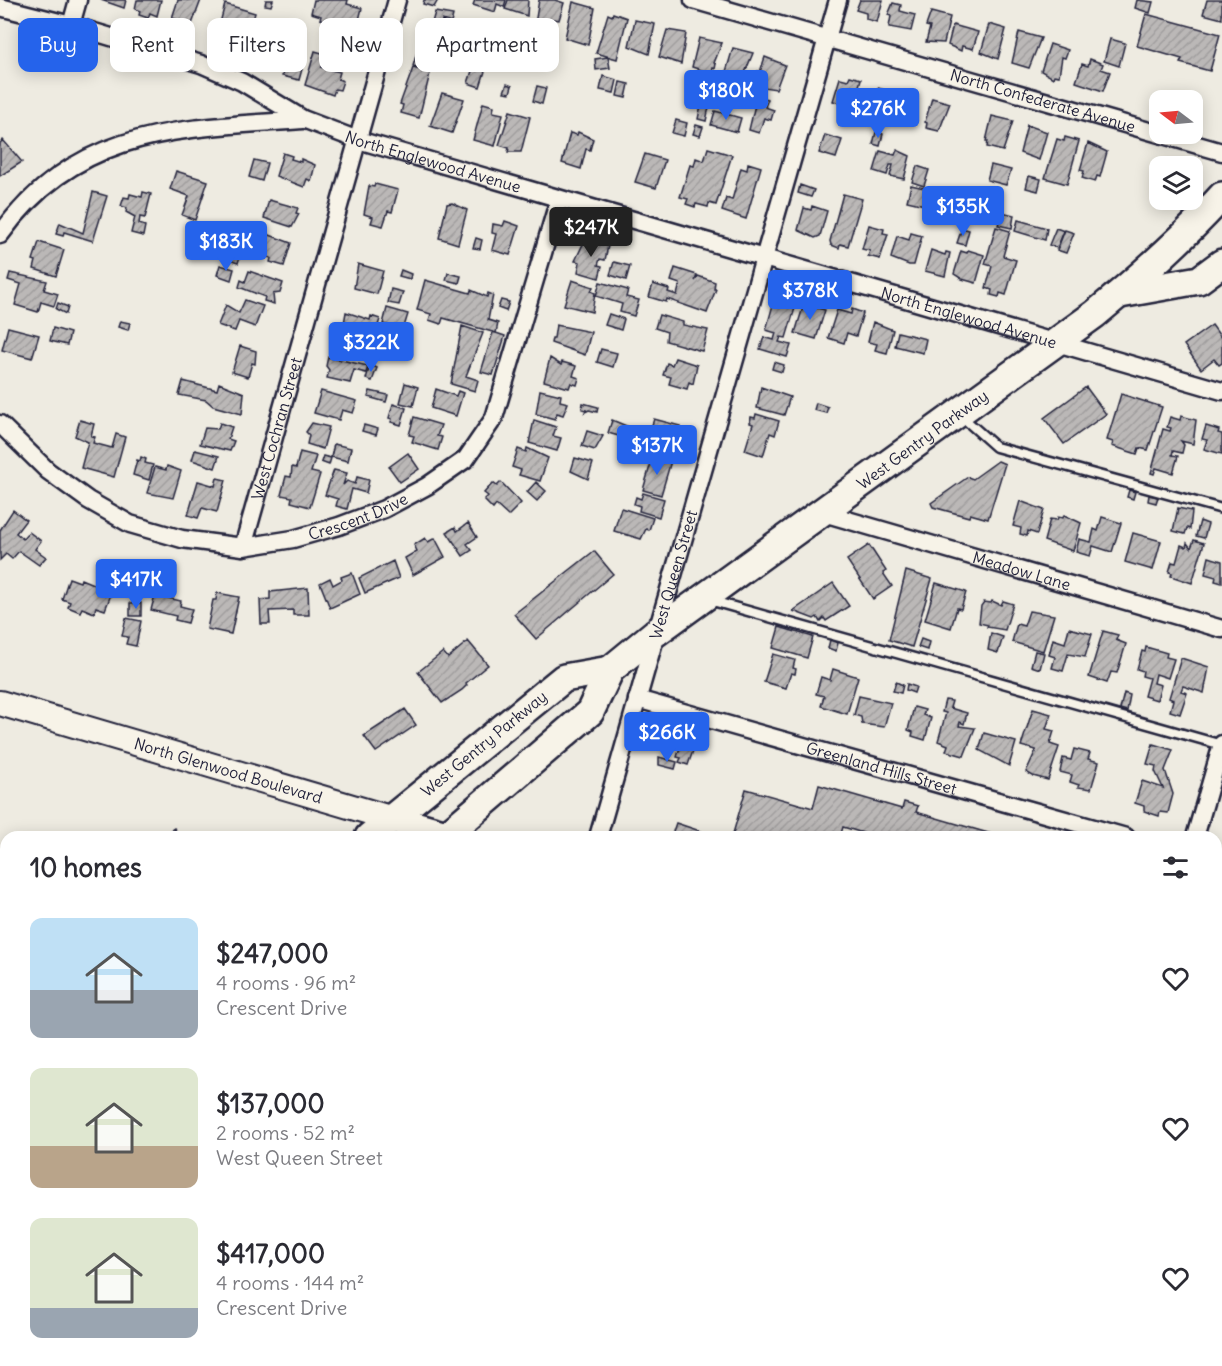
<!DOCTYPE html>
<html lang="en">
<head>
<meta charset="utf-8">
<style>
  body { margin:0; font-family:Delius,sans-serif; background:#f2f2f3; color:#2b2b33; height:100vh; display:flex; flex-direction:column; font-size:22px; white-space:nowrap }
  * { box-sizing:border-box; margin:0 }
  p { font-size:20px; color:#7c7c81 }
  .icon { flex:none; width:33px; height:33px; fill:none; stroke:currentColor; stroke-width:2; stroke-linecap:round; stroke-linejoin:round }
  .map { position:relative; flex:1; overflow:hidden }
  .panel { position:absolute; left:0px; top:831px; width:1222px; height:536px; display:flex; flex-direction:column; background:#fff; border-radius:18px 18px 0 0; box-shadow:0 3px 15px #0003 }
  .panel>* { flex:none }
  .top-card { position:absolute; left:18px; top:18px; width:600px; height:54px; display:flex; gap:12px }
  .needle { width:39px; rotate:286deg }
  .buttons { position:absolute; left:1149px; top:90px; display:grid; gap:12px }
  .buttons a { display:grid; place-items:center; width:54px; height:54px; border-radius:12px; background:#fff; box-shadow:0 3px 15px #0003; font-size:30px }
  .price { position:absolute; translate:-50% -51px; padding:0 14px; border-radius:6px; background:#2563eb; color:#fff; font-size:20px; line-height:39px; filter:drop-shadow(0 2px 3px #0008) }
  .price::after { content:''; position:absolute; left:50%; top:36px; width:18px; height:14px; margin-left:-9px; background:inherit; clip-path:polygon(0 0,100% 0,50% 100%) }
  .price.active { background:#222; color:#fff }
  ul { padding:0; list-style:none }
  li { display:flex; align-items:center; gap:18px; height:150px; padding:0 30px }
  li span { display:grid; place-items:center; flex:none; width:168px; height:120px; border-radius:12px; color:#555 }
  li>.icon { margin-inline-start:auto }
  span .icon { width:72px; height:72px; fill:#fffc; stroke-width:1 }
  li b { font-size:26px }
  h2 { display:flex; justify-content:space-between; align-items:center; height:72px; padding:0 30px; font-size:26px }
  .tag { padding:0 21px; border-radius:12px; background:#fff; box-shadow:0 3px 15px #0003; font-size:21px; line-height:54px }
  .tag.active { background:#2563eb; color:#fff }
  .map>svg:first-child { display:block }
</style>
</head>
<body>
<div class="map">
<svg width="1222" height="1366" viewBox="0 0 1222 1366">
  <defs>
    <pattern id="park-dots" width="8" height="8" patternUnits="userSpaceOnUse" patternTransform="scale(1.5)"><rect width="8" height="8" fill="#d1cdc9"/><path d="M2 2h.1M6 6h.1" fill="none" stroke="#b3b0ae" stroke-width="1.8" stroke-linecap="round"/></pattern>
    <pattern id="building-hatch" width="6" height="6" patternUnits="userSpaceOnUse" patternTransform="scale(1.5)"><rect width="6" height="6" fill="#bbb8b7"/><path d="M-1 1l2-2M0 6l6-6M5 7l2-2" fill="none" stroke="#a09e9e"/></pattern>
  </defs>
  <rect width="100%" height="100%" fill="#eeebe1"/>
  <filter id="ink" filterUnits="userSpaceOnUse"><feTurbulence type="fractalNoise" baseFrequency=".0167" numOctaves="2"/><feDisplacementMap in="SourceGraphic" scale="12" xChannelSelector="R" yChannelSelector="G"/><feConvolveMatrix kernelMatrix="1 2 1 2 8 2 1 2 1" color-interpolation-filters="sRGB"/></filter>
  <g filter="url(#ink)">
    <path fill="url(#park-dots)" stroke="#7a7882" stroke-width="1.5" d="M1217,1107L1222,1108V1366H830L832,1360H1216Z
      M464,1360H752L771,1366H462Z"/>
    <path fill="url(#building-hatch)" stroke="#22223b" stroke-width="1.5" d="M101,0H126L124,8Z
      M137,0H161L157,16L150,13L148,18L139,15L140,11L135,9Z
      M178,0H201L192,24L172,18Z
      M266,0H273L271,6L265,5Z
      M314,0H348L347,4L362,8L356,32L341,29L342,25L320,19L321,16L311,13Z
      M424,0H438L434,7L423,4Z
      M475,0H506L504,7L497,4L495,12L473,5Z
      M508,0H528L527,16L505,9Z
      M539,0H555L564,3L559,20L553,19L550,29L535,24Z
      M860,0H883L877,22L866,19V13L856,10Z
      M1137,0L1153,2L1150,13L1135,8Z
      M1207,0H1222V19L1203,14Z
      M573,2L595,8L588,45L565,38Z
      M893,3L901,5L900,11L915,15L911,31L889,27L891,16L888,15Z
      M225,4L255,13L247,40L218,31Z
      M435,12L453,15L451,23L442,20L440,28L431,26Z
      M931,12L950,17L944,43L926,42L930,27L926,26Z
      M613,13L627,18L617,59L596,53L608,14L612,16Z
      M1146,14L1220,34L1210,71L1180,63L1182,59L1137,46Z
      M635,20L655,24L649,54L629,46Z
      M989,24L1006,29L998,59L981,52Z
      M953,25L978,32L973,49L962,46L961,51L948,45Z
      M508,29L516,31L515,37L507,34Z
      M667,30L686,33L681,64L659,57Z
      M1019,32L1041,38L1029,68L1012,63Z
      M699,38L722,43L714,63L716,64L715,69L713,68L711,73L692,67Z
      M473,39L489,44L486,56L470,52Z
      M1110,39L1125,43L1119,66L1104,61Z
      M426,42L439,46L438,51L425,48Z
      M1050,44L1068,50L1065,58L1062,57L1059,76L1054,75L1053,78L1041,71Z
      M733,48L753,53L740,85L732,83L734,78L725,75Z
      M418,49L435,53L419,118L401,113L403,105L400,104L413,68L424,71L425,69L413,66Z
      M315,51L336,57L335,67L326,64V67H320L340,72L338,79L343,81L340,90L335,89L333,95L305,85Z
      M608,57L610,68L596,70L595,59Z
      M765,57L785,65L776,89L756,86L759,76L756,75L758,71L760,72Z
      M1090,59L1103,64L1101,69L1110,72L1103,91L1076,82L1082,64L1088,66Z
      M475,62L487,65L480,87L468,83Z
      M285,64L302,69L299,80L282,76Z
      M603,76L617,80L614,93L600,90Z
      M850,76L861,79L853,107L833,101L840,78L848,80Z
      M620,82L629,84L626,98L617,96Z
      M507,84L512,86L510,93L504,92Z
      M537,86L546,88L542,104L533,101Z
      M878,88L888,91L881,114L873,112L872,116L865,115L867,110L861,108L865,93L873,96Z
      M720,89L734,93L732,101L718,96Z
      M442,93L464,99L452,133L430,126Z
      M757,96L768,99L765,107L774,110L771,120L764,118L759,133L749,130Z
      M932,98L950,103L939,131L926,128L927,123L925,122Z
      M483,103L494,106L493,112L503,114L495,146L473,140Z
      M701,105L709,107L706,121L698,119Z
      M510,111L530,117L521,152H508L509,148L499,145Z
      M715,111L741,118L737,132L711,125Z
      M992,116L1013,121L1003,151L987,147L988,141H986Z
      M676,120L687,123L684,136L672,133Z
      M696,125L703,127L700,136L693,134Z
      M1027,125L1047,132L1039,160L1020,153Z
      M578,132L593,139L590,150L586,149L581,169L562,163L570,133L577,135Z
      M876,132L883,134L880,146L873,144Z
      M825,135L842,140L836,158L819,153Z
      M1065,137L1079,141L1067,184L1045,178L1057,139L1064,141Z
      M3,140L22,162L0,176V143Z
      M1088,143L1107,152L1100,177L1097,176L1095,182L1082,178L1084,171L1080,170Z
      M708,148L732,155L716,205L709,203L708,207L696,204L695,207L686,204L688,199L680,197L690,165L694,166L696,158L704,161Z
      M897,150L910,156L904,179L890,176L893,165H890L887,175L874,171L880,151L895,155Z
      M283,153L292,156L291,159L301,162V159L315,165L311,181L307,179L304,187L276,176Z
      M645,154L665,160L656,188L635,182Z
      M254,160L267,163L262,181L249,177Z
      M748,163L761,167L746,219L722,211L726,198L732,200L741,168L747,170Z
      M991,165L1011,170L1006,185L987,180Z
      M917,166L929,170L924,186L912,182Z
      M176,171L208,181L195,220L182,215L189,196L170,189Z
      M1029,176L1041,179L1038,191L1026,188Z
      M375,184L398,190L392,212L388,211L383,226L371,223L373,217L364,214L369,186L374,187Z
      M800,185L814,190L811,197L798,193Z
      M911,185L933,190L929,206L907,201Z
      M93,192L107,196L93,241L64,232L63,236L56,234L60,223L83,233Z
      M143,192L151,194L145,218L140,217L139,224L145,226L143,236L131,233L135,217L126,212L127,208L121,206L124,197L129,198L130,194L142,197Z
      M843,194L862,199L848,246L840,244L839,248L831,245L830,241Z
      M269,200L298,208L296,213L299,214L292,227L264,218Z
      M969,201L974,203L971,212L966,210Z
      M452,203L467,210L458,244L439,238L447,204Z
      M812,206L827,211L820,236L815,238L798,230L804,208L811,210Z
      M1002,212L1014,215L1012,228L998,225Z
      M1018,220L1047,228L1045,240L1015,231Z
      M505,221L519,226L510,255L492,250L496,234L492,233L493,224L503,226Z
      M869,225L884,229L883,233L888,234L880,259L868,256L870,251L862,249Z
      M996,227L1010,231L1003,256L1016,260L1006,295L1000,293L999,297L991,295L992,290L986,288L992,266L985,264Z
      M962,228L969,230L965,245L957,243Z
      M1056,228L1064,231L1057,248L1049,245Z
      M1065,230L1074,233L1066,253L1057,250Z
      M911,233L922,236L914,265H909L891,258L897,236L909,240Z
      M252,234L265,240L267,234L291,243L284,266L270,262L271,258L243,250L248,235Z
      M476,238L482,240L480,249L473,248Z
      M585,240L608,246L605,260L600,259L598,265L602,266L599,278L578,272L580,262L575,261Z
      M39,242L64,250L56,276L34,269L36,261L33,260Z
      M223,248L241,253L238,263L220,257Z
      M931,250L945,255L946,252L950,253L945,276L925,271Z
      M968,250L984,255L976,283L962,279L954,274L961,251L967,253Z
      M614,262L630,266L626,280L610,275Z
      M358,264L383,271L377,294L354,288Z
      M220,265L234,269L231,280L217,275Z
      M675,268L697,275L695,281L698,276L715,282L714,289H716L707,313L667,299L666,302L649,297L653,284L669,289L668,292L677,295L680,284L671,281Z
      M401,270L411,274L410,279L399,276Z
      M249,271L283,283L280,293L273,294L274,304L264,301L265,297L239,287L241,280L245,282Z
      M10,273L47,281L44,290L58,294L54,306L41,302L38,312L15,305L21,284L8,280Z
      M448,273L461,276L459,283L446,280Z
      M425,280L470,293L471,290L487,297L488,293L493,295L488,320L498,323L496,333L443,318L441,324L429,320L431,314L417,310Z
      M572,280L593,287L591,291L595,293L592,312L564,305Z
      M600,282L628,290L626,297L639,300L634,316L620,312L622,304L596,296Z
      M391,289L403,292L399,305L388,303Z
      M776,294L798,298L786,338L781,337L779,342L791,345L787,357L760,349L764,337L774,340L776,333L766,330Z
      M245,300L263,306L255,327L239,321L235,331L218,325L226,305L239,313Z
      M501,300L509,302L506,311L498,308Z
      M810,301L818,304L817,308L825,310L816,339L795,333L804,304L809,305Z
      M58,303L68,307L66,314L56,309Z
      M387,308L408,314L403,330L383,324Z
      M852,309L863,313L856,336L847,333L844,343L828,338L837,310L851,314Z
      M346,312L370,320L371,316L380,319L374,339L353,332L351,338L342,335Z
      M609,314L624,319L621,330L605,325Z
      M659,315L683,322V325L708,330L702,351L666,341L667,332L655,328Z
      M120,321L130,323L128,330L118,327Z
      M873,322L893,330L887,353L875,350L877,344L868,342Z
      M556,325L591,332L585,355L551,343L552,338H554Z
      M1212,325L1222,339V363L1219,365L1214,359L1201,369L1184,345Z
      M462,326L483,333L466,376L478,380L475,391L451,384Z
      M8,327L39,335L32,358L2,350Z
      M53,328L70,333L67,345L50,341Z
      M493,332L505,336L493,375L481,372Z
      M898,332L926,339L923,353L895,346Z
      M240,346L256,351L255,364L252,363L248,377L232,372Z
      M601,349L617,353L613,367L597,362Z
      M328,357L368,366L366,373L354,370L350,383L327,378L329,370L326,366Z
      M550,358L561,365L562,362L576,366L573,376L579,378L577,385L571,383L569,388L544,381Z
      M675,358L697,365L693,384L689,382L687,389L669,384L671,377L663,375L667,363L672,365Z
      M774,362L784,365L782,372L772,369Z
      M370,365L377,368L372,381L366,379Z
      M183,381L217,390L219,383L244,393L242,414L213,406L206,400L179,395Z
      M405,383L418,387L413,406L400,403Z
      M761,387L790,397L784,415L757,408Z
      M1086,387L1106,414L1064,444L1044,418Z
      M436,389L456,396L458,391L463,393L456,416L431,408Z
      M540,390L561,395L560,401L568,403L563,415L557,413L555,419L536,414Z
      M321,391L357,401L353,413L342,410L339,420L314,413Z
      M370,391L388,395L386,402L368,397Z
      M1121,394L1162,407L1148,450L1139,448L1137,454L1112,446L1113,442L1107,440Z
      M583,403L598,407L597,412L589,410L585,412L586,410L582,409Z
      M816,403L828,407L826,413L814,410Z
      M393,404L406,408L401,425L391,422L392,419L389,418Z
      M756,414L779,421L775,435L770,433L763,456L745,450L753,424L750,423L751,417L755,418Z
      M1181,416L1196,420L1193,444L1181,441L1184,445L1182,453L1173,451L1172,455L1178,456L1173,473L1156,468L1154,474L1151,473L1163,429L1170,431L1171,428L1167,427L1170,417L1180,420Z
      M414,417L441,425L437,436L442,437L438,450L412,442L414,436L409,435Z
      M654,419L680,426L677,434L680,435L674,448L654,440L660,430L651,428Z
      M80,420L94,424L91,436L95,437L93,443L112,448L116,434L125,437L114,477L81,468L88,442L75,436Z
      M534,420L556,427L553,436L561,438L557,451L529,443Z
      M612,420L636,430L633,440L608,433Z
      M220,423L232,427L228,439L234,441L230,451L200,444L205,428L218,429Z
      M312,423L329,427L323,449L307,444L309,435L306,432Z
      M364,425L378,429L376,435L362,431Z
      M1206,426L1219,430L1218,433L1222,434V454L1204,449L1207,440L1202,439Z
      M587,431L603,436L595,450L582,446Z
      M334,444L351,448L348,461L331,457Z
      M527,448L548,458L540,481L519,475L521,470L512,467L518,449L526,452Z
      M195,450L219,456L215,468L192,460Z
      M300,452L316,456L311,472L320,474L310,507L291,502L292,497L281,495L286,476L291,477L292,467L296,468Z
      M408,453L419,469L400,482L389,467Z
      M323,456L331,458L329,465L321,462Z
      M653,456L671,461L661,495L643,490Z
      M141,457L146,459L145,463L153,465L149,480L133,475L137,460L140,461Z
      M575,458L593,463L588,479L571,471Z
      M998,461L1005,464L988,519L970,514L969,517L933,507L931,503L968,477L973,479Z
      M167,466L181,471L173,498L147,493L155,467L166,470Z
      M334,470L347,473L343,485L347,481L355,484L357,477L369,480L366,493L352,489L347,509L336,506L338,499L325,495Z
      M217,478L226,480L217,512L202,508L198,518L188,515L198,481L215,486Z
      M501,482L521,503L508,516L496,505L493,509L484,500L488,496L484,493L493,483L497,486Z
      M536,482L546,491L537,501L527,492Z
      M1129,490L1135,492L1133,499L1127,497Z
      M643,493L664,499L659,517L639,511L640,506L634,504L636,497L641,499Z
      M1149,495L1158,497L1156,503L1148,501Z
      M1020,501L1044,510L1037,534L1028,531L1027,536L1020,534L1021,528L1013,526Z
      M621,508L653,518L649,530L646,529L641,539L614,531Z
      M1178,508L1192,511L1190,529L1187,528L1185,534L1173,531Z
      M13,510L26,520L16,533L23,539L29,532L41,541L35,549L46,557L39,565L19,551L12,559L6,554L0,560V530Z
      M1064,515L1081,523L1073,551L1044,541L1050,519L1057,520L1058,517L1063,518Z
      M1102,517L1121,523L1112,552L1093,546L1090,556L1076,552L1079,539L1091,542L1094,529L1098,531Z
      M1200,521L1208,524L1204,538L1196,536Z
      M468,523L477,537L467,544L472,550L463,556L447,532L455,527L457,531Z
      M1133,533L1161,541L1153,570L1125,562Z
      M425,538L428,542L435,538L445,557L413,575L405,558L417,551L414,545Z
      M1194,540L1204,543L1192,583L1171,576L1172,573L1169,572L1172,562L1176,563L1181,545L1186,547L1187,543L1191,548Z
      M869,545L886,571L883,573L892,586L873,599L847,560Z
      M594,551L613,574L536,639L514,614Z
      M1209,557L1222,561V583L1215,581L1216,577L1205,574Z
      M393,561L399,578L365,593L359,578Z
      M906,571L932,579L912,647L889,640Z
      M352,573L360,594L330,608L320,583L330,578L333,585L342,580L341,577Z
      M69,578L80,582L81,579L112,592L105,610L96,607L94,613L82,608L80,612L68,607L70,602L62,599Z
      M833,583L849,606L826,621L824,618L820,622L817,617L814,619L793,611Z
      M936,583L966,592L961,609L957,608L951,628L925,620Z
      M308,588L309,615H293V610L269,611L270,624H261L260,600L270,599V592Z
      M217,593L239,597L231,634L207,629L213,600H216Z
      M155,595L181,601L180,606L192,609L188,623L175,620L176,616L151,610Z
      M992,601L1001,605L1003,601L1013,604L1005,630L987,627L988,625L979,623L981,606L984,602L991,603Z
      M130,603H141V616H130Z
      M1029,611L1054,615L1043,651L1012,642L1017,624L1024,626Z
      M126,618L141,621L136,646L126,644L128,637L122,636Z
      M779,627L813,637L807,658L773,648Z
      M1069,628L1092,634L1085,657L1068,654L1063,671L1052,668L1055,657L1049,655L1053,639L1065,643Z
      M1103,631L1118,635L1116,640L1126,644L1117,673L1111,672L1107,683L1089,677Z
      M991,633L1003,637L998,653L988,650Z
      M921,639L929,642L927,650L918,647Z
      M830,640L838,643L836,651L828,648Z
      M468,641L488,665L466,683L467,685L462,690L442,703L418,672L443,652L448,658Z
      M1146,647L1167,653L1166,657L1174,659L1168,678L1156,674L1154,683L1161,685L1157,700L1144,696L1149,678L1142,676L1143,671L1137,669L1142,651L1145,652Z
      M1035,651L1044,653L1040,669L1031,666Z
      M773,654L795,660L793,668L796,669L795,674L791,673L786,688L764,682Z
      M1181,658L1209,667L1204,693L1183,686L1181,691L1187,693L1180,714L1170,711L1173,700L1169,698Z
      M833,669L858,677L847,714L821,706L824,696L816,694L821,677L830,680Z
      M896,682L903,685L901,693L893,691Z
      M907,684L916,687L914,693L906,690Z
      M1124,693L1130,695L1127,711L1120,709Z
      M859,696L891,703L884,727L862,724L861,717L854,715Z
      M945,700L952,701L950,708L967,713L964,724L960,722L959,726L975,728L964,756L946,751L948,745L938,741L946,713L942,712Z
      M914,707L925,710L923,715L931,718L925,740L912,736L913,732L908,730Z
      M405,709L416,725L376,752L364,736Z
      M1033,709L1051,714L1046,729L1054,731L1050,744L1059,747L1048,780L1033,776L1026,772L1036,750L1021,746Z
      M984,733L1016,742L1009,766L979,750Z
      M688,742L695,745L688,765L679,762L681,758L677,757L681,744L686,746Z
      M1153,744L1173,750L1165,770L1173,794L1168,813L1160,812L1159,816L1144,811V806L1135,803L1142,781L1163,788L1155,771L1156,766L1147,764Z
      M1074,749L1090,753L1088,759L1099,762L1091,789L1078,787L1079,785L1070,782L1072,775L1060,772L1063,758L1071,760Z
      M659,757L677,762L675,769L659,765Z
      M819,785L902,809L904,802L918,806L916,812L1002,837H876L843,827L840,837H732L746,789L813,808Z
      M676,823L718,837H671Z
      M174,828L180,837H160Z
      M5,1337L6,1360L16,1361L9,1366H0V1340Z
      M238,1360H251L261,1363L260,1366H236Z"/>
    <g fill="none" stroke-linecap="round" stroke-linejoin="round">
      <g stroke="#22223b" stroke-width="13">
        <path id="lane" d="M960,415L996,447L1222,509
          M709,600L1222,745
          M0,999L6,1009
          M1216,1032L1222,1034
          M905,1360L914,1366
          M312,1366L314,1360"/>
      </g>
      <g stroke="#22223b" stroke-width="21">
        <g id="street">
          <path id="s1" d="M693,0L1222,152"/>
          <path id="s2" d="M0,7L71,25L201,64L242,82L303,119L358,140L1222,391"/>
          <path d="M71,25L78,0"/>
          <path d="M0,235C79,126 181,129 302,120"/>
          <path id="s3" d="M0,424L48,471L88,500L130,524L182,539L243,547L293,539L339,526L384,509L427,486L466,459L494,418L559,199"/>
          <path id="s4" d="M820,512L1222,629"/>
          <path id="s5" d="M243,547L397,0"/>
          <path id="s6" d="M637,699L1126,837"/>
          <path id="s7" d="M598,837L838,0"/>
          <path d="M1195,837L1222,744"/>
          <path d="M1216,863L1222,865"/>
          <path d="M1216,977L1222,976"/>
          <path d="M1216,1198L1222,1199"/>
          <path d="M79,1366L86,1360"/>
          <path d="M180,1366L182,1360"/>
          <path d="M443,1366L445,1360"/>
        </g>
      </g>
      <g stroke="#22223b" stroke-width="28">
        <g id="secondary">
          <path id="s8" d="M0,703L393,819"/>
        </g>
      </g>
      <g stroke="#22223b" stroke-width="32">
        <g id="primary">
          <path d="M1120,294L1199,280L1222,263"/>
          <path d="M393,819L457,837"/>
          <path id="s9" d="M369,837L564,678L610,670"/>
          <path id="s10" d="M444,837L590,712L610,670L655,633L1095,314C1140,277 1183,239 1222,196"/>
          <path d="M1216,1074L1222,1076"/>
          <path d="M0,1129L6,1125"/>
        </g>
      </g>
      <use href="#lane" stroke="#f7f3e8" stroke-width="8"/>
      <use href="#street" stroke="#f7f3e8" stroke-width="16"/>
      <use href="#secondary" stroke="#f7f3e8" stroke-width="24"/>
      <use href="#primary" stroke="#f7f3e8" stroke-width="27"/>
    </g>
  </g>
  <g text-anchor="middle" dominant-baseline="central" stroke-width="4.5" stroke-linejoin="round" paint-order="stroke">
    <g font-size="16" fill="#22223b" stroke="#f7f3e8">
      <text stroke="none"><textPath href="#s1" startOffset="364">North Confederate Avenue</textPath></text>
      <text stroke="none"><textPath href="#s2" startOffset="462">North Englewood Avenue</textPath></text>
      <text stroke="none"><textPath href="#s2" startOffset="1020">North Englewood Avenue</textPath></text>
      <text stroke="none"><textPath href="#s5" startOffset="123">West Cochran Street</textPath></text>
      <text stroke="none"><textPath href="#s10" startOffset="627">West Gentry Parkway</textPath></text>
      <text stroke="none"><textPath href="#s3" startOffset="400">Crescent Drive</textPath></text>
      <text stroke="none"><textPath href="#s4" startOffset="210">Meadow Lane</textPath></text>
      <text stroke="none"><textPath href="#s7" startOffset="273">West Queen Street</textPath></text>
      <text stroke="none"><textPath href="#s9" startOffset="148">West Gentry Parkway</textPath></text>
      <text stroke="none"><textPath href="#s6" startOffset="254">Greenland Hills Street</textPath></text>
      <text stroke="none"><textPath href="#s8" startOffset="238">North Glenwood Boulevard</textPath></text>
    </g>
  </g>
</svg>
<div class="buttons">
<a><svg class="needle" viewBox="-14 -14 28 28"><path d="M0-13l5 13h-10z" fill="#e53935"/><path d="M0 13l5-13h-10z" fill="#7c7c81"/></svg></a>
<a><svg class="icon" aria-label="layers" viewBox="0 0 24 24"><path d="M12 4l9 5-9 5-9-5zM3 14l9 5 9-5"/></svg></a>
</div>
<b class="price" style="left:726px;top:121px">$180K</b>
<b class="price" style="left:878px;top:139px">$276K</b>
<b class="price" style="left:963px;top:237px">$135K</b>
<b class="price active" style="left:591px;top:258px">$247K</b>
<b class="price" style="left:226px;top:272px">$183K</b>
<b class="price" style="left:810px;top:321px">$378K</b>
<b class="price" style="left:371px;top:373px">$322K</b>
<b class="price" style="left:657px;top:476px">$137K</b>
<b class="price" style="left:136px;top:610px">$417K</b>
<b class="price" style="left:667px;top:763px">$266K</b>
<div class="top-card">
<a class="tag active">Buy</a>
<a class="tag">Rent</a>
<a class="tag">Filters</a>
<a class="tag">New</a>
<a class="tag">Apartment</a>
</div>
<section class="panel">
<h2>10 homes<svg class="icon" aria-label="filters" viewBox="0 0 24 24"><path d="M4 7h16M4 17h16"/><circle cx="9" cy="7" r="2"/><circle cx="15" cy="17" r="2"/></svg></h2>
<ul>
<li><span style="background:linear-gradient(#bfe0f5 60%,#9aa5b1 0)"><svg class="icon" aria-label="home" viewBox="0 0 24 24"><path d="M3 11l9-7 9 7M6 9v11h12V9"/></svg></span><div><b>$247,000</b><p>4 rooms · 96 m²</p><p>Crescent Drive</p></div><svg class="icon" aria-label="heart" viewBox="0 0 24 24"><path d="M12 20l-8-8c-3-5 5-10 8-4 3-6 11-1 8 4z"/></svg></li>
<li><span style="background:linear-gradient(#dfe7d0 65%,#b9a48a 0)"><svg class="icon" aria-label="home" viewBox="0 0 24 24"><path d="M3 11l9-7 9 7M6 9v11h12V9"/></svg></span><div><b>$137,000</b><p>2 rooms · 52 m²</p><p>West Queen Street</p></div><svg class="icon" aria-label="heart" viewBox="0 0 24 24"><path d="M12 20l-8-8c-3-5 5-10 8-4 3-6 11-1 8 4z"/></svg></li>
<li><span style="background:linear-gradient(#dfe7d0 75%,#9aa5b1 0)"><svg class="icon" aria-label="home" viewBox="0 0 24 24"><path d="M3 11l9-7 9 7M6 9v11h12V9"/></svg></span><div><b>$417,000</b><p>4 rooms · 144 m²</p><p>Crescent Drive</p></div><svg class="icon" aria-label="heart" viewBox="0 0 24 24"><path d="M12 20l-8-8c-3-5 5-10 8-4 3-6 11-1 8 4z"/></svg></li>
</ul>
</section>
</div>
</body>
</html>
